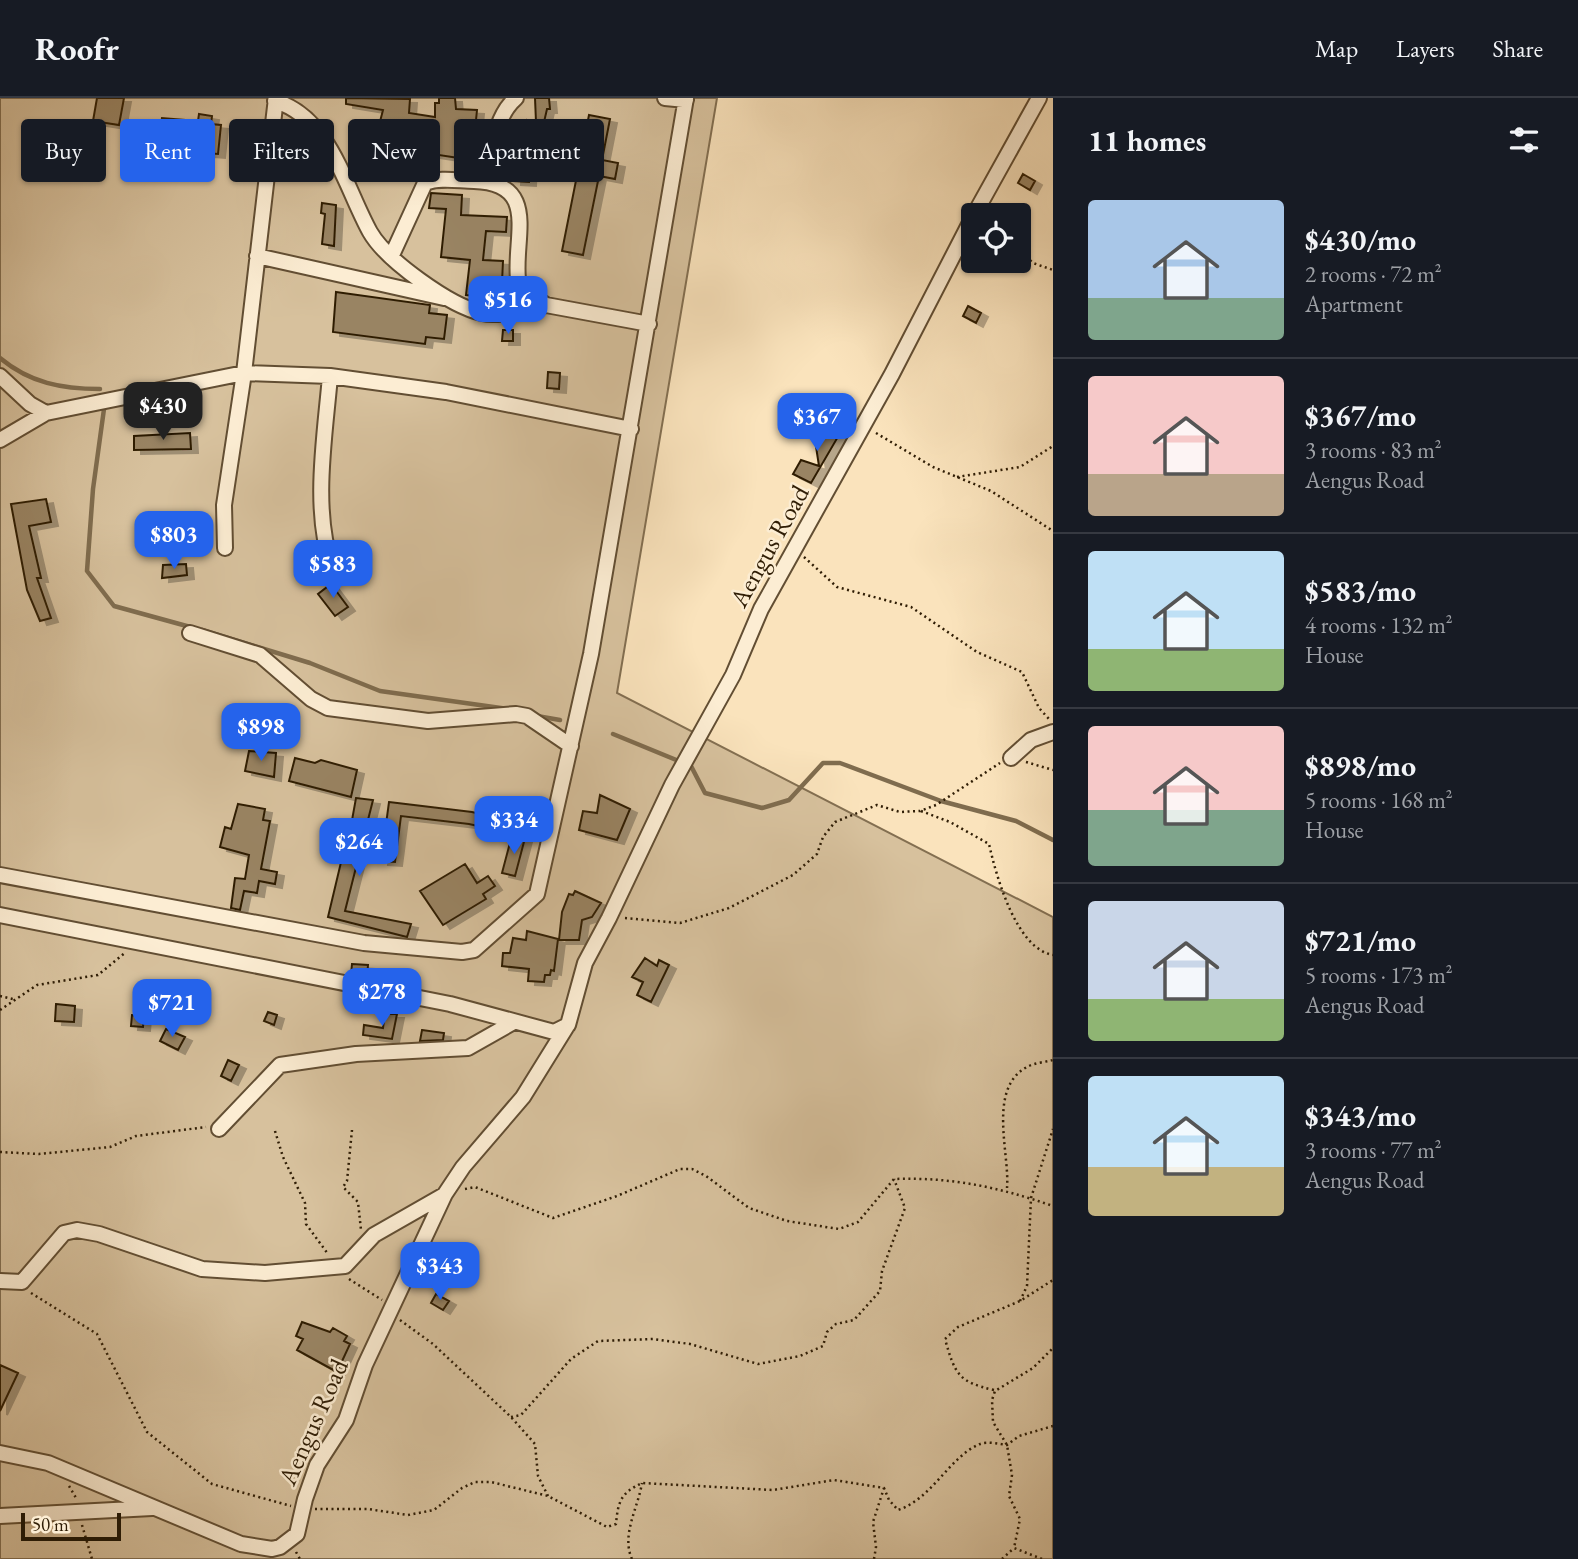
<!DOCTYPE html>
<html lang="en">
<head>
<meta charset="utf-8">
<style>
  body { margin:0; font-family:"EB Garamond",serif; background:#20242c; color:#f1f3f6; height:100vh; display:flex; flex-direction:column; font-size:26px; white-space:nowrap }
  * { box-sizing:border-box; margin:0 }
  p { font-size:23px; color:#9ea1a6 }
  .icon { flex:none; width:38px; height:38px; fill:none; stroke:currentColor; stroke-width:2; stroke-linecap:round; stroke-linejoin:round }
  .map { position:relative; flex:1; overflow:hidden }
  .details { display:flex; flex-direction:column; background:#171b24; width:525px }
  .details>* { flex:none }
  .banner { position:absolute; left:21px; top:21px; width:665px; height:63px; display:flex; gap:14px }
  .tools { position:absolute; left:961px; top:105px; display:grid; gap:14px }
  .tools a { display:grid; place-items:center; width:70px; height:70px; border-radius:7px; background:#171b24; box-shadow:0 2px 5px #0004; font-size:35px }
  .scale { position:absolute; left:21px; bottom:18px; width:100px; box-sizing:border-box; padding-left:7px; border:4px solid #2f1d05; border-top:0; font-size:19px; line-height:24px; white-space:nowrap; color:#2f1d05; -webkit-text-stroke:5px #fcedd3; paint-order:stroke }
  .price { position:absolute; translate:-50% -60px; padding:0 16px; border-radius:14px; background:#2563eb; color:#fff; font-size:23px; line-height:46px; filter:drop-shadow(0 2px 4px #0008) }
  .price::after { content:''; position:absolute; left:50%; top:42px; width:21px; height:16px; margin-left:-10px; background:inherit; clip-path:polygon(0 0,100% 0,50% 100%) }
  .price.on { background:#222; color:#fff }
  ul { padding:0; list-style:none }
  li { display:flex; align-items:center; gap:21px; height:175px; padding:0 35px }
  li+li { border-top:2px solid #363941 }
  li span { display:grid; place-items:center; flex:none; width:196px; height:140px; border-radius:7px; color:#555 }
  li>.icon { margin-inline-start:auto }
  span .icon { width:84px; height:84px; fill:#fffc; stroke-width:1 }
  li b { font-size:30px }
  h2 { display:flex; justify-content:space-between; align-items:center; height:84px; padding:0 35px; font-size:30px }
  .chip { padding:0 24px; border-radius:7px; background:#171b24; box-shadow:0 2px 5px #0004; font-size:24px; line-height:63px }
  .chip.on { background:#2563eb; color:#fff }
  header { display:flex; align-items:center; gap:42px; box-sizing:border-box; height:98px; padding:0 35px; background:#171b24; border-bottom:2px solid #363941 }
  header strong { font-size:33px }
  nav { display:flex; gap:38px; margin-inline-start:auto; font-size:24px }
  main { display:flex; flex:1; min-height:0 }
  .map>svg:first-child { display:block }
</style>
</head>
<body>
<header>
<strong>Roofr</strong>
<nav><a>Map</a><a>Layers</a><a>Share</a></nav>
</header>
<main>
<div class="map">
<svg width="1053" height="1461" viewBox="0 0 1053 1461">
  <defs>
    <filter id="shadow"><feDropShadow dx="7" dy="4" stdDeviation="0" flood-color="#0004"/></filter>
  </defs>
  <rect width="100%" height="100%" fill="#fae3bc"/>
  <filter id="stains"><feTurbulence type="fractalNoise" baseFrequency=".00286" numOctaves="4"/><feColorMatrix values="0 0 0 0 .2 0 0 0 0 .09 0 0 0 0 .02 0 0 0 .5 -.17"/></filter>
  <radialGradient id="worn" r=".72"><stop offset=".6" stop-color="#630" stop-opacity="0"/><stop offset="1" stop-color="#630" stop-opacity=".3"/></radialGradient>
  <path fill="#d7c19d" stroke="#836f51" stroke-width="2" d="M0,0H717L617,595L1053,819V1461H0Z"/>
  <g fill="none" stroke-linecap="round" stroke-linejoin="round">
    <path stroke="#7f6c4e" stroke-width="4.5" d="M0,260C30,285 62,291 100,291
      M104,311L93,391L87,473L114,508L194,530
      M202,532L310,565L380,593L508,611
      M537,618L560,622
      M613,636L691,668L705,695L762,710L789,702L823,665H840L941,703L1016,723L1053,742"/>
  </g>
  <path fill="#998464" stroke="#2f1d05" stroke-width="2" filter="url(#shadow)" d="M97,0H124L119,27L93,23Z
    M346,0L410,1L409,15L435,19V5H439V0H455L456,11L477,12L472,62L432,56L433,45L412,42L414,26L395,25L390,43L376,39L383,12L346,6Z
    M535,0H549L550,11H547L539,46L530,64L529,84L514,83L515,67L527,22L536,24Z
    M199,16L212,18L211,26L221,27L218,56L207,55L206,61L192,59V52L158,46L162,20L198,23Z
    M589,17L610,21L602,62L618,65L615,81L599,78L583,157L562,153Z
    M1023,76L1035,83L1030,92L1018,85Z
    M431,95L462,97L461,117L507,119L506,134L486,133L483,162L503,163L501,206H487V199L466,197L470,162L441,159L446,111L429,110Z
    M322,105L336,107L334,148L322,146L325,116L321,115Z
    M336,194L430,207L429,215L447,217L444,241L426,239L425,246L333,234Z
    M968,208L981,215L976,225L963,218Z
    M503,232H513V243H502Z
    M548,274L560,275L559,291L547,290Z
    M819,326L839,337L811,385L793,376L801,362L819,368L815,342L811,340Z
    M190,335L191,351L134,352V338Z
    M46,401L51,424L29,428L41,480H37L51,520L40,523L27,492L11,406Z
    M192,417L194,440L183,442L180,418Z
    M186,466L187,477L162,480L163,467Z
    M331,486L348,509L335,518L318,496Z
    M249,653L276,655L274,679L245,673Z
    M295,660L315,665L321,662L357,672L351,699L289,683Z
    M600,697L630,711L617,742L579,732L583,713L597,715Z
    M356,700L373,702L345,813L411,826L407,839L328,819L342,760L345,761Z
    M389,704L472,714L516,725L513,736L469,726L401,718L395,764L381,763Z
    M238,706L265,711L263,722L270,723L261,771L277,774L275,786L259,783L257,795L244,793L240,812L231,810L235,780L245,781L249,757L220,749L225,729L231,731Z
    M512,737L525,740L515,778L502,775Z
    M465,766L477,785L488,778L495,788L483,796L486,801L443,827L420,793Z
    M575,793L601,805L592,819L582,822L579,842H559L562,814L569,796L573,797Z
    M527,833L558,841L554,873L551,872L550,877H545L544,884L528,883L529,871L502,868L503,855H510L513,840L526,842Z
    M645,860L657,868L659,862L669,867L651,904L637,897L643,884L632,879Z
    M352,866L368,867L367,880L351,877Z
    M56,906L75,908L74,924L55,923Z
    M268,914L277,917L274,927L264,923Z
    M385,916H397L392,941L363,937L364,927L383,930Z
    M132,917L144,918L143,929L131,928Z
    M166,931L185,939L178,952L160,943Z
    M422,932L444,935L443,942L420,943Z
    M228,962L239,967L231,983L221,978Z
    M436,1196L449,1203L443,1212L431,1205Z
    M302,1224L330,1234L333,1230L347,1238L344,1243L350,1246L337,1274L297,1252L303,1241L296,1238Z
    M0,1267L18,1275L0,1313Z"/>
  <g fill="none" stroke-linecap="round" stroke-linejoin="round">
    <g stroke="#624e33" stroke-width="18">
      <path id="minor" d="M665,0L686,2
        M275,3C330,19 345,89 370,134C386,162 450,208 482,215C501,219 526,210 546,207
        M487,83C493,55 493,20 516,0
        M974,117L1039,0
        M392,157L425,85C440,79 459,83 474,83C544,85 510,146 519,189L546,207L649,226
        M257,158L444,200
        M0,278L30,306L46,315L244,275L330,278L446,294L631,331
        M330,278C325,338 312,411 332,469
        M0,342L46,315
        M225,450L224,407L244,275L276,0
        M190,535L260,557L311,601L328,610L428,623L516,616L527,618L571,648
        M1011,660L1031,642L1053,634
        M0,777L364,845L462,854L474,852L537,796L591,556L686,0
        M0,817L450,906L554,934L568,927L585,865L609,820L672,687L733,577L761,511L892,276L973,119
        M219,1031L280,967L356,956L468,950L512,925
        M0,1183L22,1184L64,1135L77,1132L99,1136L202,1171L265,1175L345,1168L374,1137L444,1097
        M0,1355L48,1365L241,1446L272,1451L280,1449L297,1436L305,1401L317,1367L346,1322L365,1267L445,1096L463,1069L523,999L567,928
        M0,1418L152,1410"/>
    </g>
    <path stroke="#2f1d05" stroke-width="2.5" stroke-dasharray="2 3.5" stroke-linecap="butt" d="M1018,151L1033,165L1053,172
      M876,335L933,369L991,393L1053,433
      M957,379L1020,369L1053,348
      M804,459L837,489L911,509L977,554L1022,574L1039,610L1049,621
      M1026,664L1053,672
      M921,713L950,724L989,746C996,777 1016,851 1053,857
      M625,820L680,825L729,810L793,777L817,756L823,739L835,724L877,707L900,714L920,713L936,707L1000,665
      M0,898L13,901
      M0,912L37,887L98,877L126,854
      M352,1032L347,1083L343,1089L358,1104L361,1132
      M275,1033L283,1059L305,1105L306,1126L328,1156
      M0,1054L39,1056L110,1049L136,1038L206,1029
      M1007,1090C1010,1056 987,990 1027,969C1034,965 1045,964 1053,962
      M465,1091L475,1089L553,1120L617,1098L680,1071H692L706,1078L749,1110L787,1123L839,1131L858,1124L894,1081C952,1079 998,1089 1053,1108
      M349,1181L382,1202
      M31,1195L97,1236L147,1334L212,1386L291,1408
      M1020,1203L1027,1188L1031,1100L1053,1031
      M400,1222L433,1246L511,1319L535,1346L538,1378L548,1398
      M994,1292C958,1284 955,1276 945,1241L958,1229L1020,1203L1053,1182
      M511,1319L521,1317L571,1261L598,1243L653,1241L690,1246L758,1266L800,1258L823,1248L827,1234L836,1226L854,1222L880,1193L882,1173L905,1110L894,1081
      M69,1388L76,1400
      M315,1411H368L408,1417L434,1412L462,1390L475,1384H491L548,1398L607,1429L616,1426C618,1403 621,1395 642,1385L773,1392L834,1382L884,1390L889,1402L898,1412C932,1401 950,1358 980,1346C987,1343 999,1346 1007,1347L1019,1338L1053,1328
      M82,1427L92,1461
      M296,1454L300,1461
      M632,1461C621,1437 638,1410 642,1385
      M874,1461L876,1449L873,1424L884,1390
      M1002,1461L1014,1450
      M1042,1461L1014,1450L1020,1421L1009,1398L1012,1377L1007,1347L993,1324L992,1302L995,1293L1033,1270L1053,1250"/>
    <use href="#minor" stroke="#fcedd3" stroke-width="14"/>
  </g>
  <g text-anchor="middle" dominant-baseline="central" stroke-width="5" stroke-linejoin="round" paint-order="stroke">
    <g font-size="26" fill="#2f1d05" stroke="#fcedd3">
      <text transform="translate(769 448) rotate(-61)">Aengus Road</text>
      <text transform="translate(313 1324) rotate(-66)">Aengus Road</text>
    </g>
  </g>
  <rect width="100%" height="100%" filter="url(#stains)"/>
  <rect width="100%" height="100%" fill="url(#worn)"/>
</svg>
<div class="tools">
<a><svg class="icon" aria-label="locate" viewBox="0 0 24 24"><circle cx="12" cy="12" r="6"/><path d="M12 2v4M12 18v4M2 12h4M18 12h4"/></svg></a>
</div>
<div class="scale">50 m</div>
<b class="price" style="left:508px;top:238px">$516</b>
<b class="price on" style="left:163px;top:344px">$430</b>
<b class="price" style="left:817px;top:355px">$367</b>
<b class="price" style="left:174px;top:473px">$803</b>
<b class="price" style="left:333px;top:502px">$583</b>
<b class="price" style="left:261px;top:665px">$898</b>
<b class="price" style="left:514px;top:758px">$334</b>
<b class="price" style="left:359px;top:780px">$264</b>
<b class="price" style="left:382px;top:930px">$278</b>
<b class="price" style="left:172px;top:941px">$721</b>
<b class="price" style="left:440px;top:1204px">$343</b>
<div class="banner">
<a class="chip">Buy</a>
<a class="chip on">Rent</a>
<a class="chip">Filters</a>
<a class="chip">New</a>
<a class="chip">Apartment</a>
</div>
</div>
<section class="details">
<h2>11 homes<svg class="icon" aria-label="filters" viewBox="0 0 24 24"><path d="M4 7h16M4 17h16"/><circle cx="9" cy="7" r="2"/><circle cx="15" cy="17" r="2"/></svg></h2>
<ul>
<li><span style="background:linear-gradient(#a9c7e8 70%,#7fa58c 0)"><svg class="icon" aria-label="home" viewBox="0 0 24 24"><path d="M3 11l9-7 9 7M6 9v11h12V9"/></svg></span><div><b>$430/mo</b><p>2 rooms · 72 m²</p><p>Apartment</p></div></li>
<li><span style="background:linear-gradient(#f6c9c9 70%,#b9a48a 0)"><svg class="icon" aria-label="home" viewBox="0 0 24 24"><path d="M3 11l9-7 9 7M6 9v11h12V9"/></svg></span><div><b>$367/mo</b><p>3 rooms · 83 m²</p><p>Aengus Road</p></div></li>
<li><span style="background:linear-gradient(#bfe0f5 70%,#8fb573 0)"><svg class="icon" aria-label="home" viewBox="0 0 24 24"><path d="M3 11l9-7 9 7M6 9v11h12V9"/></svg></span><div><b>$583/mo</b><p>4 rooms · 132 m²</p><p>House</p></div></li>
<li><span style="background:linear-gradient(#f6c9c9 60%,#7fa58c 0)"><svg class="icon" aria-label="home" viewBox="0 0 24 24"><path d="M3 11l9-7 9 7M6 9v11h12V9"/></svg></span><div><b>$898/mo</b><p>5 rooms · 168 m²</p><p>House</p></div></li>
<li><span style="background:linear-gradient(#c9d6e8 70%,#8fb573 0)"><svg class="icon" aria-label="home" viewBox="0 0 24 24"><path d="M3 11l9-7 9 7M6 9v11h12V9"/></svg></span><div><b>$721/mo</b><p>5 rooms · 173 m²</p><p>Aengus Road</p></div></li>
<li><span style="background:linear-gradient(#bfe0f5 65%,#c2b280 0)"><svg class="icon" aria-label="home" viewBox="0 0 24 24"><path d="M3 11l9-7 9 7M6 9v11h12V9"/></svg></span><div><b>$343/mo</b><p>3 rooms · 77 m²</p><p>Aengus Road</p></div></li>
</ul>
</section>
</main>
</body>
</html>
